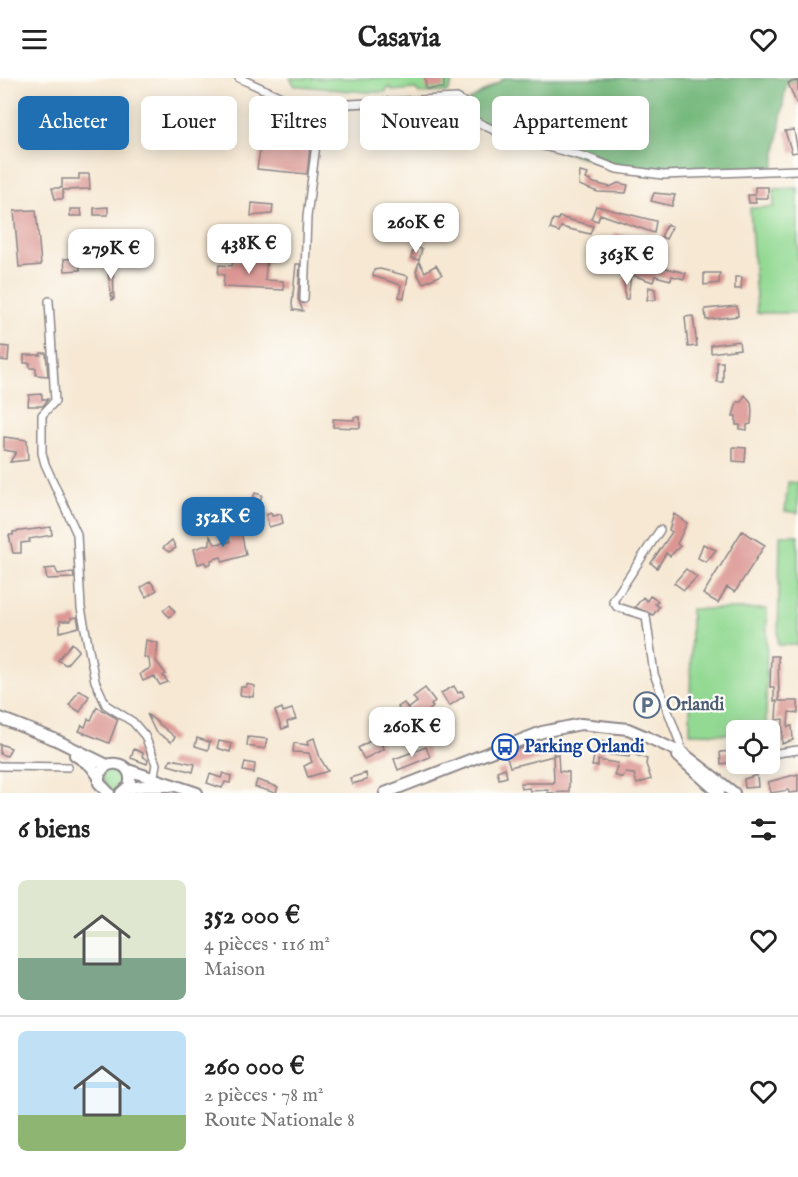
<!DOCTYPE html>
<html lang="fr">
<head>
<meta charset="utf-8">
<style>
  body { margin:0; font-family:"IM FELL English",serif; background:#f2f2f2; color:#222; height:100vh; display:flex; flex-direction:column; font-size:22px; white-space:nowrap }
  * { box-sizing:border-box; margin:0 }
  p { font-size:20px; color:#767676 }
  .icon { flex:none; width:33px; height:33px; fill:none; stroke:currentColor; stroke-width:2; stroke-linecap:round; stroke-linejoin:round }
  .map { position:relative; height:715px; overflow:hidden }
  .drawer { display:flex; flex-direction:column; background:#fff; flex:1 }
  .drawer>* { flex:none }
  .hud { position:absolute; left:18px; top:18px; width:762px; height:54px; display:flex; gap:12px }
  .tools { position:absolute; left:726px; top:642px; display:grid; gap:12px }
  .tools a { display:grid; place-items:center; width:54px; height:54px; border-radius:9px; background:#fff; box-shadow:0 3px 15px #0003; font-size:30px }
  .price { position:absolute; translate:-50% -51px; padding:0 14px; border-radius:12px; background:#fff; color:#222; font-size:20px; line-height:39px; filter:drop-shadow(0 2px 3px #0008) }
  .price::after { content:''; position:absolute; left:50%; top:36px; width:18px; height:14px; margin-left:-9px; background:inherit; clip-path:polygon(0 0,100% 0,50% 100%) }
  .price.selected { background:#1f6fb2; color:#fff }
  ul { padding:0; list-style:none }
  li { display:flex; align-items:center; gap:18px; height:150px; padding:0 18px }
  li+li { border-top:2px solid #e0e0e0 }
  li span { display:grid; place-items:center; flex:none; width:168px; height:120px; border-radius:9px; color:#555 }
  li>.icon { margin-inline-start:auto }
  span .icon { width:72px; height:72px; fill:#fffc; stroke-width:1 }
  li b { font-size:26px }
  h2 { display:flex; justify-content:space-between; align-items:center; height:72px; padding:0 18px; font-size:26px }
  .chip { padding:0 21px; border-radius:9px; background:#fff; box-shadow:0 3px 15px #0003; font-size:21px; line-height:54px }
  .chip.selected { background:#1f6fb2; color:#fff }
  header { display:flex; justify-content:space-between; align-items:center; height:78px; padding:0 18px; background:#fff; font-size:27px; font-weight:700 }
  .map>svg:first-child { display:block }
</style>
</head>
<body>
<header><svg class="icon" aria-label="menu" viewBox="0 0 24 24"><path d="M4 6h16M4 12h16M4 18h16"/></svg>Casavia<svg class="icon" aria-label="heart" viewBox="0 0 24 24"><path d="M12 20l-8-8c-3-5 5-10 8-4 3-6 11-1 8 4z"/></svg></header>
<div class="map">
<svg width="798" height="715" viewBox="0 0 798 715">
  <rect width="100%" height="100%" fill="#fdfcf7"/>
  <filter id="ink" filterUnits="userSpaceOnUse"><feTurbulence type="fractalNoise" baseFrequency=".0167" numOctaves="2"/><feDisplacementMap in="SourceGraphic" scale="12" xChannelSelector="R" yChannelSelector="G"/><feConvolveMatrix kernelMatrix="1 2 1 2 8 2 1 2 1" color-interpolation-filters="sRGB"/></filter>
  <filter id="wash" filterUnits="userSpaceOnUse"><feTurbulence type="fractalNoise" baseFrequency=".008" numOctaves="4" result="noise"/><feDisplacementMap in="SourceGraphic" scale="24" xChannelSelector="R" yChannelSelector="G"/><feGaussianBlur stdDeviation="1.35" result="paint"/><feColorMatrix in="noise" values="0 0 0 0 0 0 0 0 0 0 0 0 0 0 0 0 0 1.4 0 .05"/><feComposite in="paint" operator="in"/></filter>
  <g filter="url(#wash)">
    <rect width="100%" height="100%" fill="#f6e8d3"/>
    <path fill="#93d993" stroke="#5a7e67" stroke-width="1.5" d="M290,0H454L448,14L419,15L416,11L393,13L390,9L385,14C355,16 325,9 295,8Z
      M798,110V235H757L750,130L774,129L773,111Z
      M788,404L798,405V435L785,433Z
      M780,457H798V567H778Z
      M691,531H767L766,652H736V656L690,655Z
      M107,687L130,696L121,715H109L100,694Z"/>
    <path fill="#76b97d" stroke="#4c6e5c" stroke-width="1.5" d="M505,0H798V2L786,6L774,89C730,90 685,94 641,90C595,86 512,61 470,40L469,23Z"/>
    <g id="blocks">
      <path fill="#db9693" d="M425,0H444V10L426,11Z
        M798,2V27H797L788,5Z
        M263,17L276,23L274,28L314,33L307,96L257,91L261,66L297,69L299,45L263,42L265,23L261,21Z
        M794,52L798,74L792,75L785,53Z
        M580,94L588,96L586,101L594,105L610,109L618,105L628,107L626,115L598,114L579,107Z
        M79,96H89L90,111L63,112V121H55L52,110H62V101H79Z
        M755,109H768V120H755L756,125H749L748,117H755Z
        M654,115L675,117L672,128L651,123Z
        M252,125L273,127L272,136L251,138Z
        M596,128L656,143L654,155L600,136L598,143L591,141Z
        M108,129V137H94V130Z
        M437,129L454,133L452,142L434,140Z
        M70,131H81L82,138H70Z
        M36,132L41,187L19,189L14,133Z
        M559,139L593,148L590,156L561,149L559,154L550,151L553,141L558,142Z
        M667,146L672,149L666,161L661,159Z
        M215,150H236L235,156H215Z
        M615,155L629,159L626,168L613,164Z
        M414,169L422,171L419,182L411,180Z
        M92,173V180L79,181L80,192L65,193L64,181L79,180L78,174Z
        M247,177L267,180L265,202L283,203L284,212L223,209L224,197L218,196L219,187L232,188L233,182L246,183Z
        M419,184L425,194L436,187L442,197L423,205L416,194Z
        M296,186H300L298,221L303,233L293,232L292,226Z
        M653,187L686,195L684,201L672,198L671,202L655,198L653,204L632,197L634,191L650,192Z
        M107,188H113L114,221L112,222Z
        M380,191L408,198L404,220L399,219L401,207L373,198L374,192Z
        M704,195H720L719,205L704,207Z
        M624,197L631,198L628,221H625Z
        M735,199H742L741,211H735Z
        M649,209L655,211L656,222H647Z
        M737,228L738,238L706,242L705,231Z
        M693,238L697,268L688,269L685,239Z
        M739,263L740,271L711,275V267Z
        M0,268L9,269L8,283L0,282Z
        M41,275H46L48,298L36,297V290H30V285H24V277H41Z
        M717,284H723V304H717Z
        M42,316V321H48L43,328H28L29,317Z
        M745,317L751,324L752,333L751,346L747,347V352L740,351V347H736V338H733L737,324H741Z
        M354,339H360V350L333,349V341L354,342Z
        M4,359L27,362L28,382L10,384L16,374L4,372Z
        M733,369L746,370L745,384L733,383Z
        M255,415L262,417L257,432L250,430Z
        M271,435L272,438L281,436L283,445L269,449L266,437Z
        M674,436L687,445L677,466L680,468L670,478L666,475L657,490L651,485L672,454L669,452Z
        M239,445L246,477L223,484L221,479L211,482V486L206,487L205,484L198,486L194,471L210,466V458L215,466L230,464L227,447Z
        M51,449L52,457L29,461L30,464L21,465V475H13L9,457H13V454Z
        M742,453L765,467L735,514L727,509L718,525L703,516Z
        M172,462L176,470L169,474L163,470Z
        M703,466L716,472L706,484L698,480Z
        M55,490L58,496L73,494L74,500L47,501L45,491Z
        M686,491L697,499L684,512L674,505Z
        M150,503L157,512L146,519L141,510Z
        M650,518L658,523L655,526L659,529L653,537L635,529L643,519L647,523Z
        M170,527L175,534L169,539L163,532Z
        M77,539L79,549L60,554V543H71V540Z
        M146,562L158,565L156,583L166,596L163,598L168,604L160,607L154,598L143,603L140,596L150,590L149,581L144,579Z
        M72,565L79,572L66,587L58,582Z
        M771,578H778L779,623H798V635L789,634L788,649L792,648L793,662L782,666L783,641L776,642L777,623H774V609H770Z
        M246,606L255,608L253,619L240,617L241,609H246Z
        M454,608L458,615L462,613L464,618L449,628L441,615Z
        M425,610L435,623L431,627L433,629L408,650L400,640L404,637L398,629L404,625L408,631L417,624L413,619Z
        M79,612L89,618L80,634L69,627Z
        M97,629L118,641L109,665L79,653L82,647L85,649L88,641L91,642Z
        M282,630L283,634L292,631L296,641L287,644L288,649L282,651L275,633Z
        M147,636L175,659L171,664L155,653Z
        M390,651L393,655L380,664L384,671L364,681L358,670Z
        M248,659L267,661L265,671L247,668Z
        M197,660L210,664L208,672L195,668Z
        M314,660L320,680L328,693L308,699L304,688L312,684L309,675L293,674L294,665L308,667L307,663Z
        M219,663L232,666L230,674L217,670Z
        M597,663L606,664L604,676L629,679L630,675L647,681L646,686L651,701L637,706L634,696L625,695L623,700L614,697L618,685L598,682V688H592Z
        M0,666L11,670L7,678L0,676Z
        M527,668L529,674L552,668L554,677L558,676L559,693L569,694V714L548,715V712L530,713L529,710L521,711L520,705H554L553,678L510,689L506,676Z
        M426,669L430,679L398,692L394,681Z
        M134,671L143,675L142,678L148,682L147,686L131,680Z
        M734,673V684L721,686L720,674Z
        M171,681L195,686L193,694L168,687Z
        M245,684L255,686L254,695L243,693Z
        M505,690L507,699L499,701L497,693Z
        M223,695L231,698L230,705L225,704L222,710L207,705L210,696L221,700Z
        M366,695L367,702L352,706L350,700Z
        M798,696V714L789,715L788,712L771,715L768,704Z
        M757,697L758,709L745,710L744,701Z
        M257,702L278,709L276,715L255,709Z"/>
    </g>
  </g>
  <g filter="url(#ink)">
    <use href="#blocks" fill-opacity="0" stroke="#8c8587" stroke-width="1.5"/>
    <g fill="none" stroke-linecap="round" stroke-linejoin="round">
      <g stroke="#8c8587" stroke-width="10">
        <path id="minor" d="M239,0L290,23L332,27L457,20L465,25L469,40L506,58L586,79L617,91L663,97L798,92
          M304,221L307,139L321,26
          M49,223L55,323L42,337V375L45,386L77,456L81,530L95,603L106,627L133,644L145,658L156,686L153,703
          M660,452L613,523L617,529L646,538L654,596L684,676
          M770,676L798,672
          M0,688L68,689"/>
      </g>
      <g stroke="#8c8587" stroke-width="14">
        <path id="primary" d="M0,640L54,661L107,687
          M75,677L91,688L99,699
          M678,678L719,715
          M128,692L197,715
          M126,711L143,708H170
          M109,715L99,705C97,677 137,681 129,708L121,715
          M385,715L542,654L581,646L628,651L649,660L684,676L734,715"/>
      </g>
      <use href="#minor" stroke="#fff" stroke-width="7"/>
      <use href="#primary" stroke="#fff" stroke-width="10"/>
    </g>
  </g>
  <defs>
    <g id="parking-ring" transform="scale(1.35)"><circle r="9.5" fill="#fdfcf7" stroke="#5c6f8a" stroke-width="1.5"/><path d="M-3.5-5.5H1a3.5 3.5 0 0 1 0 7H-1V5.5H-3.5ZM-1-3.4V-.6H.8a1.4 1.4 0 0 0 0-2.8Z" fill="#5c6f8a"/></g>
    <g id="bus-ring" transform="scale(1.35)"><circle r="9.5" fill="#fdfcf7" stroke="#1a4fb4" stroke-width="1.5"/><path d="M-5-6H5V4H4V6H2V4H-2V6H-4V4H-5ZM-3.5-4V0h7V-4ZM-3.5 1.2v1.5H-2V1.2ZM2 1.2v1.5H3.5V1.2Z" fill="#1a4fb4"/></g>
  </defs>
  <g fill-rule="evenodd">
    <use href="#parking-ring" x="647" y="627"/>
    <use href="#bus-ring" x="505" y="669"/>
  </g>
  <g text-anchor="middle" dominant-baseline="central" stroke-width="4.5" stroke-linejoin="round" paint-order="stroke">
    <g font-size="18" font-weight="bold" fill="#4e5e75" stroke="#fdfcf7" text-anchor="start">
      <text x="666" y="627">Orlandi</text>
    </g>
    <g font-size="18" font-weight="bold" fill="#164399" stroke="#fdfcf7" text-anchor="start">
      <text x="524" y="669">Parking Orlandi</text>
    </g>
  </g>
</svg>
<div class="tools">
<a><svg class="icon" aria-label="locate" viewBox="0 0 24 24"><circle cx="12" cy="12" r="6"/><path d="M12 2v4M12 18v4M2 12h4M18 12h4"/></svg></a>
</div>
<b class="price" style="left:416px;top:176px">260K €</b>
<b class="price" style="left:249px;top:197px">438K €</b>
<b class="price" style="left:111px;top:202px">279K €</b>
<b class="price" style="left:627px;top:208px">363K €</b>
<b class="price selected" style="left:223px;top:470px">352K €</b>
<b class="price" style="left:412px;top:680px">260K €</b>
<div class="hud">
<a class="chip selected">Acheter</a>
<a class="chip">Louer</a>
<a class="chip">Filtres</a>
<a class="chip">Nouveau</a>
<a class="chip">Appartement</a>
</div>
</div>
<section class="drawer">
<h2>6 biens<svg class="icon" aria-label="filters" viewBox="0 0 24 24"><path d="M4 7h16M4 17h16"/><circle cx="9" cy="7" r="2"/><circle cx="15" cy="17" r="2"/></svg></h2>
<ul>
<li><span style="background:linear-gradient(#dfe7d0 65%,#7fa58c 0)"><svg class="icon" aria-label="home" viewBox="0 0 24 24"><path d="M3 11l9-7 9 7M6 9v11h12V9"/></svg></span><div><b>352 000 €</b><p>4 pièces · 116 m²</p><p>Maison</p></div><svg class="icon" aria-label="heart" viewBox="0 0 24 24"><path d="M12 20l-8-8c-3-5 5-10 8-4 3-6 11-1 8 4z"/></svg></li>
<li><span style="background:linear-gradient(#bfe0f5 70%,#8fb573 0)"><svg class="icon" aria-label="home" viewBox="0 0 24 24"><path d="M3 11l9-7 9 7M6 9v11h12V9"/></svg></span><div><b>260 000 €</b><p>2 pièces · 78 m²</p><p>Route Nationale 8</p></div><svg class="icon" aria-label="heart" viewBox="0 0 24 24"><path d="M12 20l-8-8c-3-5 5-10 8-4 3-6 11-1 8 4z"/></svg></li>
</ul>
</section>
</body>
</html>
